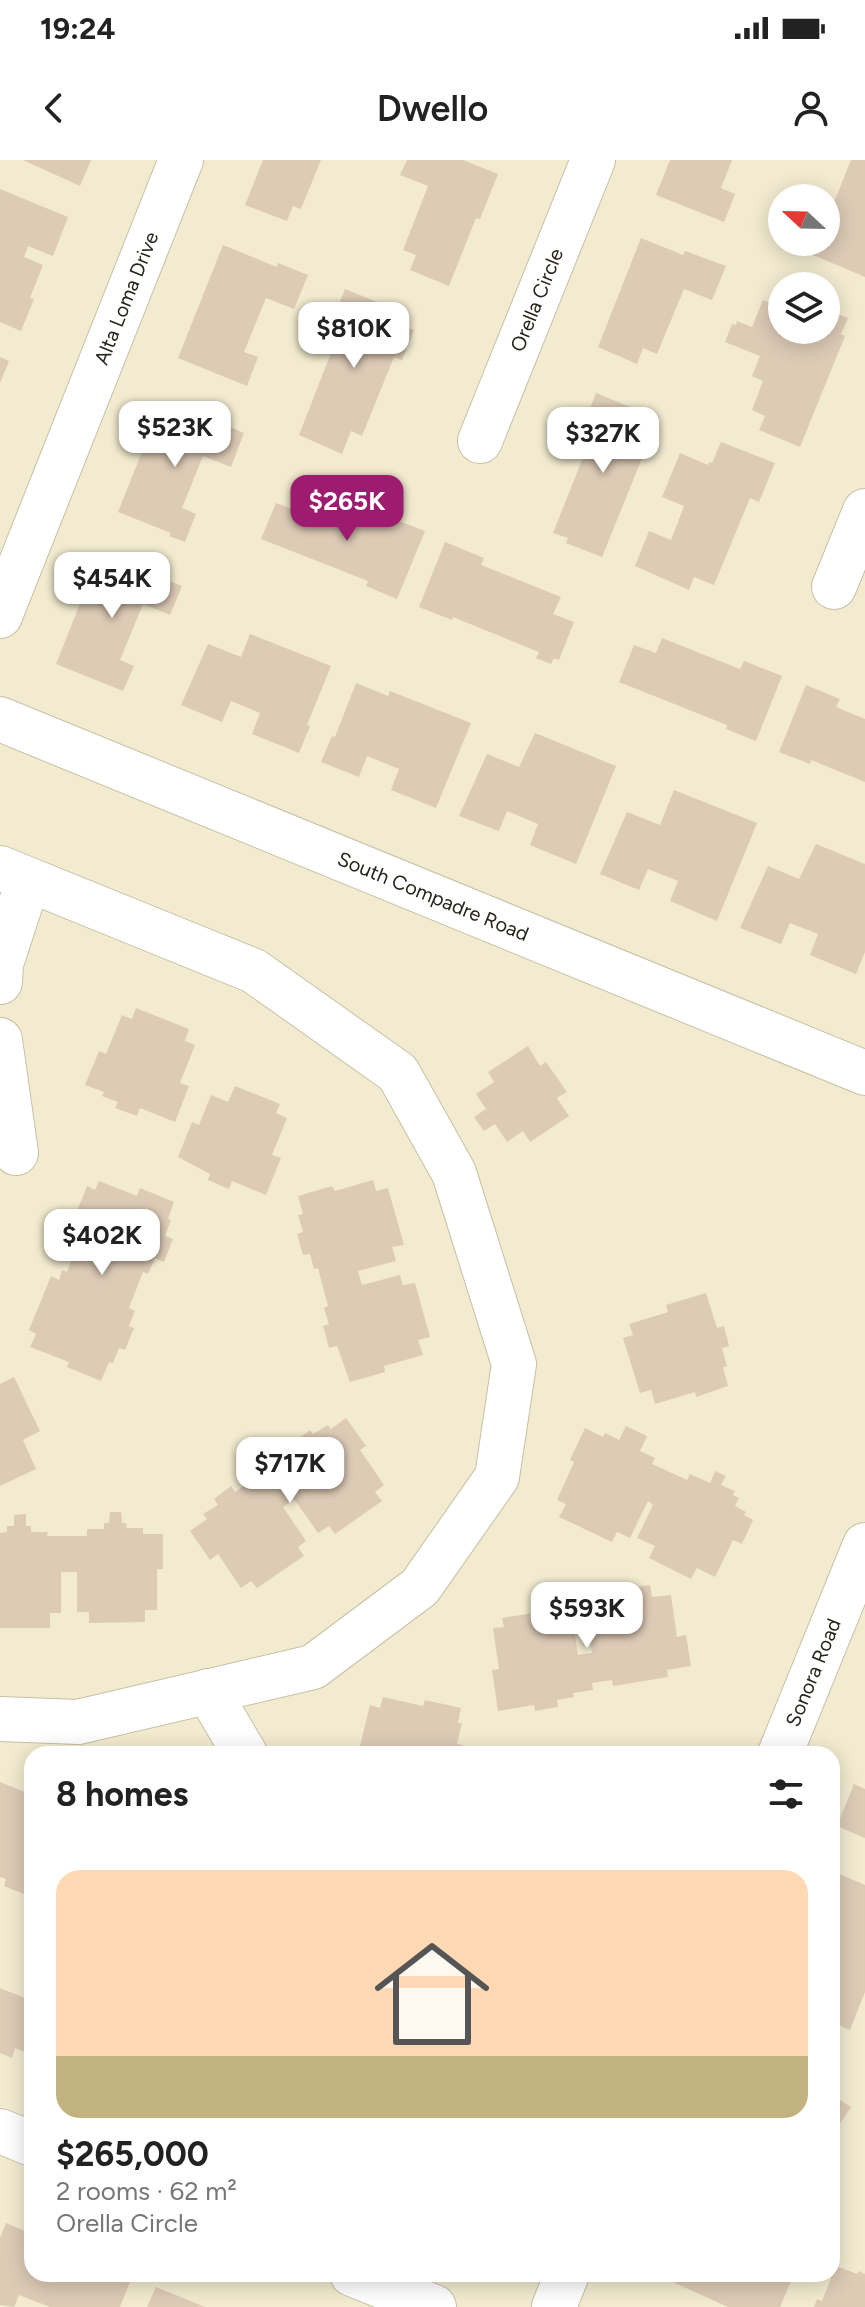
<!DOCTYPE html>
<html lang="en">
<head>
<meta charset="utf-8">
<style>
  body { margin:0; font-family:Figtree,sans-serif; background:#f6f6f6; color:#222; height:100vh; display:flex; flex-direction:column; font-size:30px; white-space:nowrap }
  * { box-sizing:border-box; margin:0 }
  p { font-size:26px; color:#767676 }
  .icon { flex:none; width:44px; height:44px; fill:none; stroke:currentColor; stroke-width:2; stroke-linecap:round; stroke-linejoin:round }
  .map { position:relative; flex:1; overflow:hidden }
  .side { position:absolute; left:24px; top:1586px; width:816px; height:536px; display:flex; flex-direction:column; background:#fff; border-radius:24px; box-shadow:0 4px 20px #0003 }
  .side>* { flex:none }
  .needle { width:52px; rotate:292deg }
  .controls { position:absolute; left:768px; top:24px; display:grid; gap:16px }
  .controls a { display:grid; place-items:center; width:72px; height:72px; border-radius:50%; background:#fff; box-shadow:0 4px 20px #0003; font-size:40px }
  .price { position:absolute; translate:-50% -68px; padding:0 18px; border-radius:16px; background:#fff; color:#222; font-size:26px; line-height:52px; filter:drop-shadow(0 2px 4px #0008) }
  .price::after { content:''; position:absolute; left:50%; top:48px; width:24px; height:18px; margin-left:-12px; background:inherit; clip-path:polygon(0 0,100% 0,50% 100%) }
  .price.selected { background:#9d1c6f; color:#fff }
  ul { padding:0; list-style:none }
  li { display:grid; align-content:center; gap:16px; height:424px; padding:0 32px }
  li span { display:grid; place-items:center; height:248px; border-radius:24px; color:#555 }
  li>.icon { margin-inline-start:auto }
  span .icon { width:144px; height:144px; fill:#fffc; stroke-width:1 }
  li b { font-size:34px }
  h2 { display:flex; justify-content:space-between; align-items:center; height:96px; padding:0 32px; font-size:34px }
  .status { display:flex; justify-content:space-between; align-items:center; height:56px; padding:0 40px; background:#fff; direction:ltr }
  .status svg { height:22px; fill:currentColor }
  header { display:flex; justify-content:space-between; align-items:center; height:104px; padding:0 32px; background:#fff; font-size:36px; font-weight:600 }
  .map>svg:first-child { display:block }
</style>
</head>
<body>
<div class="status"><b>19:24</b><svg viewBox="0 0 49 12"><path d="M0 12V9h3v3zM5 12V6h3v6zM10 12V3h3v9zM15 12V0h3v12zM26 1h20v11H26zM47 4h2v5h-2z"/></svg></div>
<header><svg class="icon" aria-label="back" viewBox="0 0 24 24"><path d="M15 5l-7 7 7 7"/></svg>Dwello<svg class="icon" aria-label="person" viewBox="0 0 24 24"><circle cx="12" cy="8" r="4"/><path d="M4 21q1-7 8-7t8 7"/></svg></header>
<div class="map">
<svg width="865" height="2147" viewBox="0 0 865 2147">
  <rect width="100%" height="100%" fill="#f2ebd0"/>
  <path fill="#ddcbb6" d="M23,0H91L80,26Z
    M263,0H321L301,49L293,46L287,61L245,45Z
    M407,0H463L498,14L480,59L476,58L449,126L410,110L416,95L403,90L428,26L400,15Z
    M670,0H732L721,28L735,34L724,62L656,35Z
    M851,0H865V117L813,95L818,82H826V62Z
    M0,29L68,57L53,96L28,86L24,97L43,105L30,138L34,139L21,171L0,162Z
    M641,78L683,95L685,91L726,106L712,140L684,129L657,194L643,188L637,204L598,187Z
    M223,85L277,107L278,103L308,115L294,149L266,138L244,192L258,197L247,226L178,198Z
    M345,129L394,149L389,161L414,170L402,200L394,197L362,276L351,271L342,294L299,275L338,175L328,171Z
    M763,140L782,148V170H826V150L848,158L841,174L845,176L800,287L759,270L765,256L752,250L763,221L752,216L760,196L725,182L732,164L736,165L737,161L752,167Z
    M0,197L9,201L0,223Z
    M596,233L633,248L631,251L647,258L638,289L645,291L602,397L566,383L568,378L553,373L592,275L581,271Z
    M161,244L214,266L216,261L244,273L231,307L203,296L182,348L196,354L185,382L169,376L171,373L118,352Z
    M721,282L775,303L759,342L750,338L714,425L694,417L689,430L635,406L649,371L671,380L684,346L662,337L680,293L708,305L709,302L712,303Z
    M305,333L333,344L328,357L350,366L354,356L382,367L386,356L425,371L397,439L366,426L368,421L261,379L276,343L298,351Z
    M445,382L484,398L481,405L561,437L553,454L574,462L559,500L554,498L551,504L536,498L539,492L453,457L452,460L419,447Z
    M99,396L182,426L170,455L143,444L120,500L134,506L123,531L56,504Z
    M250,474L331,506L307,565L310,566L299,593L252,574L260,553L231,541L222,562L181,545L208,484L241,497Z
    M662,478L740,509L744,501L782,516L756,581L726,569L727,565L619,522L634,485L656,493Z
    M356,523L388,536L390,531L471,563L436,648L391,630L399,609L367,596L359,617L321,602L332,576L335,577Z
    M806,525L840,539L836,547L865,559V622L811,600L810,604L779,592Z
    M535,573L616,606L576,704L530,685L538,664L507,651L499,671L459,656L487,594L519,607Z
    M674,630L757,663L717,761L670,741L678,721L648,709L639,730L600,714L627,652L660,665Z
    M816,684L865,704V792L856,814L810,795L818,774L790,763L781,784L740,768L768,706L799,719Z
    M136,848L189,869L185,881L195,885L180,923L189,926L175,962L140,948L137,956L115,948L118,942L102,936L104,932L85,925L99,891L106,894L122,855L132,859Z
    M528,886L540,906L546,902L567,932L557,938L569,956L530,982L523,971L507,982L495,964L484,971L474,957L486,949L476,934L494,922L488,912Z
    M235,926L280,944L276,953L287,958L272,995L281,998L266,1035L232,1021L229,1029L208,1020L210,1014L178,997L192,962L199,965L211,935L228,942Z
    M373,1020L376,1031L388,1028L404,1085L392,1087L396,1101L358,1111L362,1125L400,1115L403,1125L415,1123L430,1177L418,1180L423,1195L384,1206L385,1212L350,1222L337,1186L329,1188L323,1166L329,1164L324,1148L328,1146L318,1108L314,1109L310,1094L303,1095L297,1074L303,1072L298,1055L303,1054L298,1036L332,1026L335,1031Z
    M99,1021L137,1036L140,1028L174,1042L168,1059L171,1060L165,1076L173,1079L164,1102L155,1098L148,1114L143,1112L129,1148L135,1151L129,1166L134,1168L125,1190L119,1188L113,1203L109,1202L101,1221L67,1207L69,1202L30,1187L36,1174L29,1170L51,1116L59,1120L62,1110L67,1112L73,1096L69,1095L73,1084L65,1081L87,1026L95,1030Z
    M706,1133L717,1168L724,1166L729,1186L722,1188L727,1206L723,1207L728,1226L696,1237L695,1232L655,1244L651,1230L640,1233L623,1178L633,1175L629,1164L668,1152L666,1145Z
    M14,1217L40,1271L23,1280L36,1309L0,1326V1224Z
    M346,1258L366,1286L360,1290L384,1325L375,1332L382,1341L335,1374L329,1366L318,1373L294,1339L283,1347L306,1381L298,1387L304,1396L257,1428L251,1421L241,1428L218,1394L210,1400L190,1371L207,1359L203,1354L218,1345L214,1339L231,1326L235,1332L249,1322L251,1325L284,1302L281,1298L295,1289L292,1284L310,1270L313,1274L328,1265L331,1269Z
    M626,1266L647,1276L640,1291L655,1298L652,1304L687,1320L690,1314L710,1323L715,1311L726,1316L721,1325L735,1331L733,1335L739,1338L735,1346L746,1352L744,1355L753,1360L742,1384L733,1380L715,1417L697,1408L691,1419L649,1398L655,1386L637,1378L653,1345L648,1341L630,1378L617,1372L612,1382L559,1357L566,1344L557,1340L574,1302L570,1300L585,1268L603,1277L605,1273L619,1280Z
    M110,1352H121L122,1363H126L127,1368H143V1374H163V1409H157V1450H145V1462L89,1463V1452H77V1412H61V1453H50V1468H0V1373L7,1372V1366H14V1355L26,1354V1366H31V1372H48L47,1376H87V1369H104V1363H109Z
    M650,1425L652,1437L671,1435L677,1477L686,1475L691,1506L667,1510L668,1517L613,1526L612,1520L592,1523L593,1530L573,1533L574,1537L557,1540L558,1547L535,1551L534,1545L498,1551L492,1510L499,1509L493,1468L504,1467L502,1458L560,1449L562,1457L572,1455L578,1495L592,1493L585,1449L604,1446L601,1432Z
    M383,1537L423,1546L425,1540L461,1548L458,1563H462L457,1584L463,1585L461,1594H358L370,1545L380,1548Z
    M0,1622L32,1635V1737L4,1726L6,1719L0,1717Z
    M854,1624L865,1629V1678L837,1666Z
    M832,1711L865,1725V1832L850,1870L832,1862Z
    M0,1828L32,1841V1895L15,1888L12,1898L0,1893Z
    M832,1935L851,1947L832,1976Z
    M6,2063L32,2074V2114H133L120,2147H50L19,2135L14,2147L0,2145V2078Z
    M836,2106L857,2114L859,2111L865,2114V2147H814L817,2139L822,2141Z
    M671,2114H794L780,2147H728L675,2123L677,2117Z
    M156,2127L205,2147H147Z"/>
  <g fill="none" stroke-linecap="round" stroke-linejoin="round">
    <g stroke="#c7c0a6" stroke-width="46">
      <g id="minor">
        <path id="s1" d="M480,281L593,0"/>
        <path d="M834,427L865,351"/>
        <path id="s2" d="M0,456L181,0"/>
        <path id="s3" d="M0,559L865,913"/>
        <path d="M0,708L254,811L398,913L454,1013L514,1204L497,1317L420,1427L313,1507L78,1562L0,1559"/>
        <path d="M0,822L1,804L28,721"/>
        <path d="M0,880L16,993"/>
        <path d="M208,1531L245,1594"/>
        <path id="s4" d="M780,1594L865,1385"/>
        <path d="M0,1971L32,1984"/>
        <path d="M352,2114L434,2147"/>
        <path d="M554,2147L567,2114"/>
      </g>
    </g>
    <use href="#minor" stroke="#fff" stroke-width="44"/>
  </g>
  <g text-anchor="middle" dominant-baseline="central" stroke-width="8" stroke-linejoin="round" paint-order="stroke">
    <g font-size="20" fill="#27241a" stroke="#fff">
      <text stroke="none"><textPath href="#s2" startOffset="342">Alta Loma Drive</textPath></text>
      <text stroke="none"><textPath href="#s1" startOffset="152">Orella Circle</textPath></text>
      <text stroke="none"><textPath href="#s3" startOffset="468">South Compadre Road</textPath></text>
      <text stroke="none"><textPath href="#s4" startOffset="88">Sonora Road</textPath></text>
    </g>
  </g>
</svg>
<div class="controls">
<a><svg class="needle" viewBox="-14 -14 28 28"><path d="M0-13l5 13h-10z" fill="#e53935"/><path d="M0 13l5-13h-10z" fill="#767676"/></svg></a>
<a><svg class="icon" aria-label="layers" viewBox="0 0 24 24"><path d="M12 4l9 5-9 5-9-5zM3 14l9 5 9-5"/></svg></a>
</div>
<b class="price" style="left:354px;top:210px">$810K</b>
<b class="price" style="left:175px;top:309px">$523K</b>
<b class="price" style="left:603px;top:315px">$327K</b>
<b class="price selected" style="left:347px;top:383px">$265K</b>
<b class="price" style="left:112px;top:460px">$454K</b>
<b class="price" style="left:102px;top:1117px">$402K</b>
<b class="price" style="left:290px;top:1345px">$717K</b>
<b class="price" style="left:587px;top:1490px">$593K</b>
<section class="side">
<h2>8 homes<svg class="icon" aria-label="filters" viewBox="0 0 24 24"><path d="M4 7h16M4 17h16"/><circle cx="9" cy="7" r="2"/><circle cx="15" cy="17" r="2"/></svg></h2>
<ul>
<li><span style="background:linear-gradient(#ffd9b3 75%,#c2b280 0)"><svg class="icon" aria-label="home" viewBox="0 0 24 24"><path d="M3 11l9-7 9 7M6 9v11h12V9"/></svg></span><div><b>$265,000</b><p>2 rooms · 62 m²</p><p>Orella Circle</p></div></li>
</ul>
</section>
</div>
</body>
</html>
